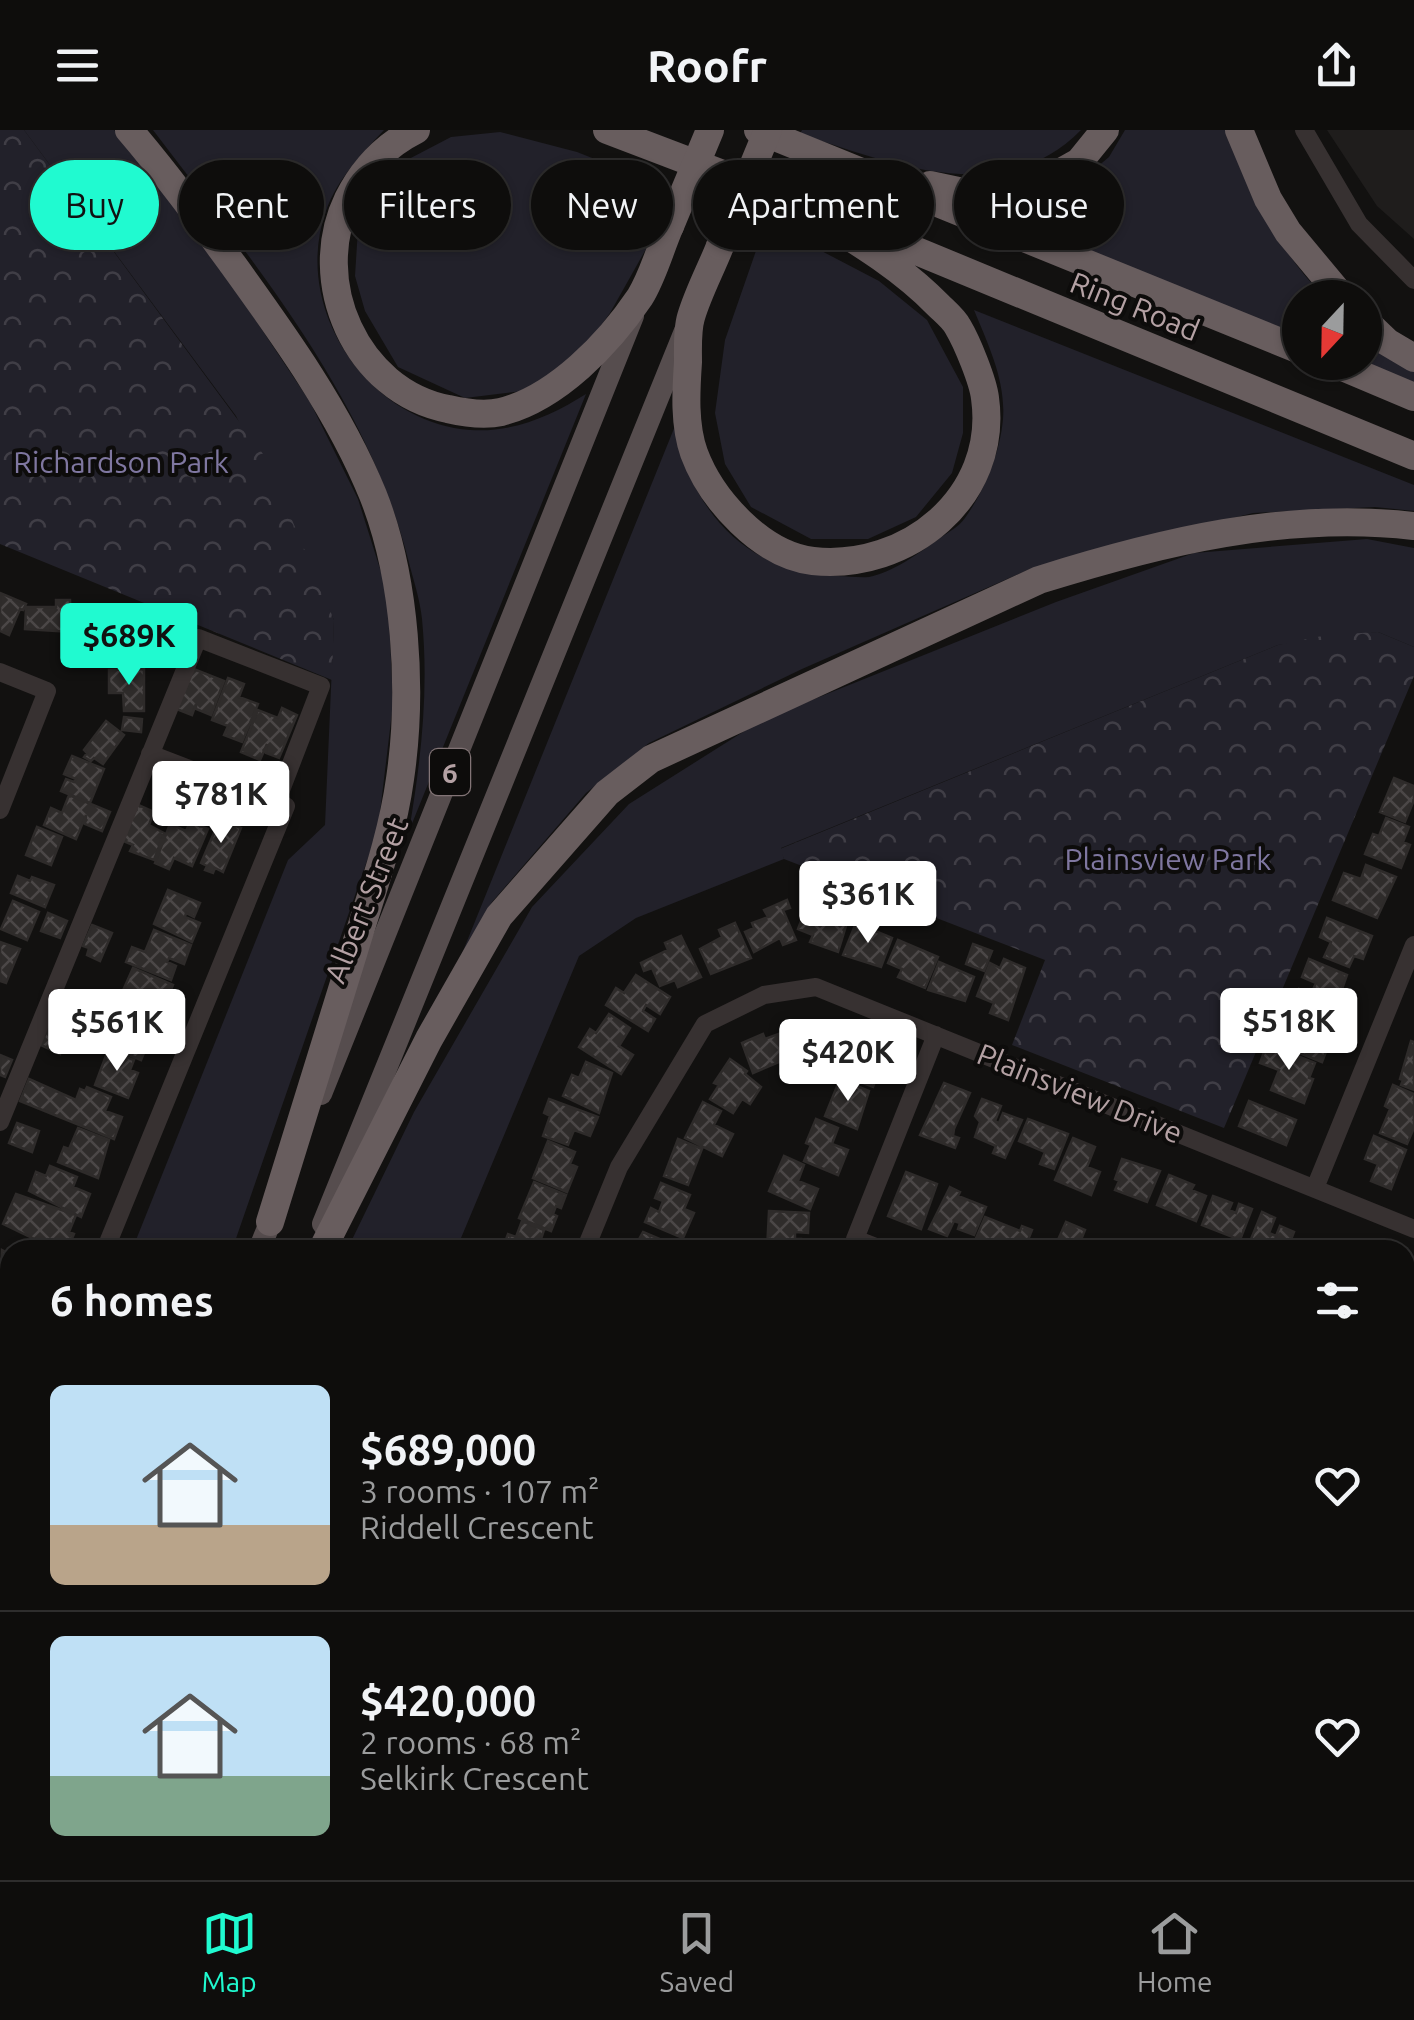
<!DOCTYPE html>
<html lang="en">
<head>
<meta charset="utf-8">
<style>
  body { margin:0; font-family:Ubuntu,sans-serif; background:#1c1b1a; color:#f1f3f6; height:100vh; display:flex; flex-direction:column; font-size:38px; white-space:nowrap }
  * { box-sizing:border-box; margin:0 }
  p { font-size:32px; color:#9b9c9d }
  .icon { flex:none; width:55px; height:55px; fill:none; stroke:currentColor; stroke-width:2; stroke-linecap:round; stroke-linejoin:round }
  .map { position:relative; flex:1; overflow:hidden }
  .panel { position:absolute; left:0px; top:1110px; width:1415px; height:640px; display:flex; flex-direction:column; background:#0e0d0c; border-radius:30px 30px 0 0; box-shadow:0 2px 8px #0004,0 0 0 2px #2e2d2d }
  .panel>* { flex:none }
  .guide { position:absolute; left:30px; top:30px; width:1355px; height:90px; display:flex; gap:20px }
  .needle { width:65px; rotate:202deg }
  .controls { position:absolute; left:1282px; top:150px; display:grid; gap:20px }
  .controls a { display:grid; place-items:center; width:100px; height:100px; border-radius:50%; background:#0e0d0c; box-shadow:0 2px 8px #0004,0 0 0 2px #2e2d2d; font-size:50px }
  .price { position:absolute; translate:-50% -85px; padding:0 22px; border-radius:10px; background:#fff; color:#222; font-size:32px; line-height:65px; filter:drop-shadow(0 2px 5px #0008) }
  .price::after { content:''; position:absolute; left:50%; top:60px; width:30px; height:22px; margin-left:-15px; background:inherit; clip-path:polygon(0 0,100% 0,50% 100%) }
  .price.current { background:#20fad0; color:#111 }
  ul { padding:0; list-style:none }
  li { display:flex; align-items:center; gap:30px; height:250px; padding:0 50px }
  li+li { border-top:2px solid #2e2d2d }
  li span { display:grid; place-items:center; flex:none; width:280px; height:200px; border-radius:15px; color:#555 }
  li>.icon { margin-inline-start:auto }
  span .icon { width:120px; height:120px; fill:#fffc; stroke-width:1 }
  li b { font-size:42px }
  h2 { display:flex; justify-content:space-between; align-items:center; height:120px; padding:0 50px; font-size:42px }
  .chip { padding:0 35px; border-radius:45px; background:#0e0d0c; box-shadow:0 2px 8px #0004,0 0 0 2px #2e2d2d; font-size:35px; line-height:90px }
  .chip.current { background:#20fad0; color:#111 }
  header { display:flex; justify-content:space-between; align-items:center; height:130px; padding:0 50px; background:#0e0d0c; font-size:45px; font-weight:600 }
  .menu { display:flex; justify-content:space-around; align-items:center; height:140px; border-top:2px solid #2e2d2d; background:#0e0d0c; font-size:28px; color:#9b9c9d }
  .menu a { display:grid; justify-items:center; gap:5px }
  .menu .current { color:#20fad0 }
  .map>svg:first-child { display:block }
</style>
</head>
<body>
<header><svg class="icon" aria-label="menu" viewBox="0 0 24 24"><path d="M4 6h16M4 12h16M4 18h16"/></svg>Roofr<svg class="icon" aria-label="share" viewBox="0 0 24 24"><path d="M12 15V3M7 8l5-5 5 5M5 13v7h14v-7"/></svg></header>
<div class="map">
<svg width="1414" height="1750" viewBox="0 0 1414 1750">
  <defs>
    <pattern id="forest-crowns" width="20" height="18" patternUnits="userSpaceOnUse" patternTransform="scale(2.5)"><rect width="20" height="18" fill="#22212a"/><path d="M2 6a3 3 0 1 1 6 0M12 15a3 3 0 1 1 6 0" fill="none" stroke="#403e46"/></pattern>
    <pattern id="building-cross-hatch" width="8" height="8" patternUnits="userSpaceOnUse" patternTransform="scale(2.5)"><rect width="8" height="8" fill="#2f2c2b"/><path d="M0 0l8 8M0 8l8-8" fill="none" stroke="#4b4747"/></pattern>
  </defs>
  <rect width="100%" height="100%" fill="#121110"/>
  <path fill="#1f1d1c" d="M1327,0H1414V109L1377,76Z
    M1405,1736L1414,1739V1750H245V1740H1405Z"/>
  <path fill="#22212a" d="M24,0H114L119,4L213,126L310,272L358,369L388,464L393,574L378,699L232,1120H132L288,730L325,695L334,490L236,286Z
    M153,0H384C362,24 337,49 326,81C291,178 368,292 470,300C513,303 551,286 586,264L409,701C421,630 429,561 422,489C420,469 413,449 408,429C366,265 253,132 153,0Z
    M802,0H1081C1003,80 891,33 800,4Z
    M1125,0H1226C1251,60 1278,122 1325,167L1300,168V212L961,76L1011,80L1066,63L1109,27Z
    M500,2L577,22L668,58L655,103L610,183L579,226L530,260L465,268L398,237L365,181L355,146L358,99L375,68L407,30L451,7Z
    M766,92L879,151L927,190L963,257V303L952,343L916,387L868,409H811L751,377L725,334L715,283L725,210Z
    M974,180L1414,355V381L1375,377L1253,383L1030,439L802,539L649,613L586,663L492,772L459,831L675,296C691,382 748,444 838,446C848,446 859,448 869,447C891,443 918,424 936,411C945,404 959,397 965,388C985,360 1000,323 1003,289C1006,251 988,214 974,180Z
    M1365,206L1414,242V258L1365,232Z
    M1367,409L1414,418V517L1378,502L1278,515L781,718L784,729L636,788L579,826L456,1120H347L414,982L532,777L629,674L762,590L1056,472L1194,423Z
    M10,1562V1675L0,1700V1587Z
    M87,1740H245L247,1743L245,1750H83Z"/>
  <path fill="url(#forest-crowns)" d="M0,0H24L266,328L334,490L332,550L0,414Z
    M1378,502L1414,517V546L1224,998L1012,915L1045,830L784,729L780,719L1278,515L1327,505Z"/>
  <path fill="url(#building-cross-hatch)" stroke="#2e2b2a" stroke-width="2.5" d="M0,463L26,474L23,480L20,479L9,505L0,501Z
    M56,470H70L71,502L25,499L26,477H56Z
    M98,489L125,518L119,531L116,527L106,536L81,505Z
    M191,538L224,551L211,585L196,579V574L192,585L174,578Z
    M144,539V581H124L123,563H109V540Z
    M228,548L244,554L239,567L258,574L242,612L224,605L228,596L212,590Z
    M282,578L297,585L279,628L266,623L267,614L260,630L241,622L258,580L278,588Z
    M124,587L142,589L141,602L122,600Z
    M106,591L124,605L103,634L94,628L91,631L84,627L87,623L84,620Z
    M72,626L104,639L90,673L61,661L66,649L74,652L76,649L64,644Z
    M1394,648L1414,656V670L1405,692L1380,682Z
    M69,665L110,682L102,701L85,694L86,685L76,709L44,695L51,678L62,683Z
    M136,674L154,682L149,695L164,703L154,730L130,721L133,715L121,710Z
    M1386,688L1409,697L1403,712L1410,715L1401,738L1365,724L1373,704L1379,706Z
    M220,689L241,698L223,742L215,738L213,743L205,740L207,736L201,733Z
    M190,692L208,699L192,736L174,728L169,739L155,733L170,694L186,701Z
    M37,697L62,707L51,735L26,725Z
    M1366,735L1396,747L1377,788L1333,770L1344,743L1361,749Z
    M18,746L30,751L32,747L54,755L45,777L11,763Z
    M168,760L200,773L194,787L186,783L185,787L200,793L192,812L154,794Z
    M787,770L790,778L783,780L796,810L783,815L780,808L754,822L745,802L754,798L752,793L768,787L764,780Z
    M13,771L39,782L27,810L1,799Z
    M807,775L832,785L835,777L850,783L838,822L810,812L813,805L798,799Z
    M48,783L67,791L60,808L41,801Z
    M1327,788L1372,806L1363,829L1354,826L1349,837L1324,827L1331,812L1320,807Z
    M735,793L751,828L711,844L700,819L722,807L719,800Z
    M856,793L892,808L881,837L843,825Z
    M92,795L112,803L100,831L87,825L89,818L83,816Z
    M154,800L191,815L184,834L169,828L167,832L176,836L171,850L126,832L132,817L145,822Z
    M681,806L701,847L678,857L675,850L660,856L652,838L644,841L641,833L668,820L665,813Z
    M898,810L938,827L925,858L898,847L902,839L888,833Z
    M0,812L20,819L6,853L0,851Z
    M973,814L992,821L984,841L966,834Z
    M1004,829L1025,838L1008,890L990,883L994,873L977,866L990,833L1000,838Z
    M1309,829L1347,845L1342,859L1349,862L1336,888L1294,871L1299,859L1311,864L1316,853L1302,847Z
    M939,832L974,847L965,871L928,860Z
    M133,838L173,855L166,872L151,865L143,884L117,874Z
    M636,845L670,867L660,884L646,875L643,881L655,889L648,901L606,875L616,858L624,863Z
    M57,876L77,884L71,901L50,893Z
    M120,878L159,893L151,913L137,907L135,911L147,916L141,930L96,911L103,894L113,898Z
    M1303,883L1330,894L1323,912L1329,914L1322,932L1277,914L1285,895L1297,900Z
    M609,884L630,898L619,916L633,925L621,944L579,917L590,899L596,903Z
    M49,895L69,903L60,924L41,915Z
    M781,903L791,927L753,943L742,913L763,904L765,909Z
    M855,906L875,914L869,929L882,934L873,957L840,944Z
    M1411,911L1414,912V960L1401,955L1403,950L1400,949Z
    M1267,914L1315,933L1309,948L1313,949L1304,973L1271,960L1279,940L1260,933Z
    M108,920L134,930L130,940L138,943L128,968L95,955Z
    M0,925L12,930L5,947L0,945Z
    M730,929L747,941L745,944L761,957L750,974L742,969L733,983L710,969L719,955L714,953Z
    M586,932L612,943L599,983L563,966L572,945L579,948Z
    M29,949L76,970L80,959L85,961L87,957L111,967L105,981L122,987L114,1009L20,971Z
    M840,949L869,961L857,999L825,986Z
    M944,953L970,963L954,999L953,1006L959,1008L955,1018L920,1005Z
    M1393,955L1414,964V998L1407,1014L1380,1003L1390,979L1385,976Z
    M549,969L598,987L590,1006L574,1000L568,1015L543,1006L550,986L544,983Z
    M982,969L1001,976L995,991L999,993L1003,983L1022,990L1005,1028L993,1023L996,1016L975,1007L980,992L975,986Z
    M1249,971L1296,990L1286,1015L1239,996Z
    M703,972L721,981L714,995L733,1004L722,1026L685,1008Z
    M816,989L838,998L832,1014L848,1020L838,1045L804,1031L811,1015L806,1013Z
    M1028,989L1068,1004L1054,1039L1040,1034L1045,1022L1019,1011Z
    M17,993L39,1001L32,1022L9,1013Z
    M78,998L109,1010L98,1048L58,1032L64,1017L69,1019Z
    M1374,1006L1406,1020L1391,1059L1371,1051L1378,1034L1365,1029Z
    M1073,1008L1095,1017L1087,1037L1100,1042L1091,1065L1055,1050Z
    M678,1009L702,1019L688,1055L664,1046Z
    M548,1011L575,1022L570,1034L577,1037L567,1062L533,1048Z
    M784,1026L804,1035L798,1051L818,1059L810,1079L769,1061Z
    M1122,1029L1160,1041L1147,1072L1115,1060L1119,1051L1115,1049Z
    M50,1036L77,1047L73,1057L90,1064L81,1087L29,1061L36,1042L46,1046Z
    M906,1042L937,1054L921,1099L888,1086Z
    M1169,1045L1194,1055L1191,1060L1206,1066L1196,1091L1157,1075Z
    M534,1052L566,1065L561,1078L556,1076L553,1084L557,1086L551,1101L519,1088Z
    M661,1053L690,1065L684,1079L694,1083L683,1108L645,1092L651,1078L659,1082L663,1071L655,1068Z
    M950,1057L960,1062L958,1066L986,1077L974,1105L958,1099L960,1093L954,1091L947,1106L929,1099Z
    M16,1064L76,1085L69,1102L74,1104L67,1120H57L3,1094Z
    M1213,1066L1232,1073L1229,1080L1236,1083L1239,1074L1252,1079L1240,1110L1202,1095Z
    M769,1081L809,1083L808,1103L795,1102V1109H801L800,1120H767Z
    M1262,1082L1275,1088L1269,1103L1276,1106L1280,1096L1294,1102L1287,1120L1247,1119Z
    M985,1087L1020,1101L1022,1096L1032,1100L1024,1120H996L974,1113Z
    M522,1091L544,1100L539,1115L545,1117L544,1120H502L508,1104L516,1107Z
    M1066,1092L1085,1100L1077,1120L1057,1112Z
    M643,1102L669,1113L666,1120H633Z
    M2,1120L10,1124V1176L0,1172Z
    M1405,1144L1414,1146V1175L1405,1172Z
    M1412,1236L1414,1237V1295L1405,1292V1251Z
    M8,1265L10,1266V1311L0,1307V1287Z
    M0,1382L10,1386L4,1406L8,1408L0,1427Z
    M1405,1388H1414V1435H1405Z
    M1414,1551V1674L1405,1670V1573Z
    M251,1740H288L294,1742L297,1750H247Z
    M346,1740H587L612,1750H350Z
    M821,1740H934L938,1750H817Z"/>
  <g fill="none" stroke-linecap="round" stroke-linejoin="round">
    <path stroke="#373131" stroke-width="18" d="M1304,0L1359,94L1414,150
      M0,542L47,561L0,680
      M0,992L198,508L321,556L276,673
      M1315,1058L1414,815
      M105,1120L286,676L150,624
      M585,1120L619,1037L705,894L764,865L816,857L1414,1099
      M883,1120L855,1109L936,905
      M0,1225L10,1229
      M1405,1332L1414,1335
      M1405,1463L1414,1466
      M0,1475L10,1479
      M0,1525L10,1500
      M1405,1710L1414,1713
      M333,1740L335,1750
      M692,1740L708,1745L723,1740
      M1018,1740L1037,1750"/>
    <path stroke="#564d4e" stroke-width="22" d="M321,964L633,186
      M323,1094L685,201
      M259,1120L276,1078
      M2,1750L10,1731
      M56,1750L60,1740"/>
    <path stroke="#685d5e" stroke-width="28" d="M129,0C165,42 198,87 231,132C283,204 339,281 373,365C406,448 413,561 400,649C392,708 370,767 353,824C325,914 297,1003 270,1092
      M416,0C386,15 363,39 348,69C308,151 356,261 448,279C465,283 484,286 501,282C557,268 609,213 640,167C653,146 660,119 670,96
      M607,0L807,76
      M758,0L1300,220
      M1239,0L1268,69L1288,102L1343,168
      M930,55L977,65L1031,59L1079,32L1105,0
      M856,96L1414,326
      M720,116C711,139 698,163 691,187C687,200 688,218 688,232C686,261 684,295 694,323C711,369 761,425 813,431C907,441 999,367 985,268C983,251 967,212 958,197C954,189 944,181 938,175C895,131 841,102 789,69
      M1365,191L1387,212L1414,228
      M1331,232L1414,267
      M322,1120L429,909L499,786L607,663L651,629L1039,450C1160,412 1287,381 1414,396"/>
    <path stroke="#685d5e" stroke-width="28" d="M670,96L710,0
      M720,116L768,0"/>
  </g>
  <g text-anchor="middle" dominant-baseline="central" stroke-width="8" stroke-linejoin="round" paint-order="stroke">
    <rect fill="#0d0c0b" stroke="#827476" stroke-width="2.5" x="430" y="619" width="40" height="46" rx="8"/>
    <g font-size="28" font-weight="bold" fill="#b4a1a4">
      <text x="450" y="642">6</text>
    </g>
    <g font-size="30" fill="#b4a1a4" stroke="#0d0c0b">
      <text transform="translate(1135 176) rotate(22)">Ring Road</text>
      <text transform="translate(366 770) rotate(-68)">Albert Street</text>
      <text transform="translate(1080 963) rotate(22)">Plainsview Drive</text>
    </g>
    <g font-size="30" fill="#7f77a0" stroke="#0d0c0b">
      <text x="121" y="332">Richardson Park</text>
      <text x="1168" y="729">Plainsview Park</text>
    </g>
  </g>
</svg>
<div class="controls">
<a><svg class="needle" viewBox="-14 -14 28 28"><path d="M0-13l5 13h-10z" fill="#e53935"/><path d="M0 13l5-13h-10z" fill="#9b9c9d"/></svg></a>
</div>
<b class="price current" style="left:129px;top:558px">$689K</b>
<b class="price" style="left:221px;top:716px">$781K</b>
<b class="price" style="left:868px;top:816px">$361K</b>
<b class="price" style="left:1289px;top:943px">$518K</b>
<b class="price" style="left:117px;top:944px">$561K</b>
<b class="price" style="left:848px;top:974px">$420K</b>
<div class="guide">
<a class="chip current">Buy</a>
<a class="chip">Rent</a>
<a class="chip">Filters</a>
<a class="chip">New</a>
<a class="chip">Apartment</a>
<a class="chip">House</a>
</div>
<section class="panel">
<h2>6 homes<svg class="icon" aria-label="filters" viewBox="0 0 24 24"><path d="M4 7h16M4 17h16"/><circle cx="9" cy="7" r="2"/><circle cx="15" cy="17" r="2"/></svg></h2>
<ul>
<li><span style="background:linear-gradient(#bfe0f5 70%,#b9a48a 0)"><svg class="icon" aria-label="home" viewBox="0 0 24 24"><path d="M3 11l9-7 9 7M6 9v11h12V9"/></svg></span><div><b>$689,000</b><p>3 rooms · 107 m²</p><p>Riddell Crescent</p></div><svg class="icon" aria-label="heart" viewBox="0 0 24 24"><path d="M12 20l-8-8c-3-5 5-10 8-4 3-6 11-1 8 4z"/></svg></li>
<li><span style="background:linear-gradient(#bfe0f5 70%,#7fa58c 0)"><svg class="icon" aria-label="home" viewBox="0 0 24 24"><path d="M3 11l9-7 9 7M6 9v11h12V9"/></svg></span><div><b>$420,000</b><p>2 rooms · 68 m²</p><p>Selkirk Crescent</p></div><svg class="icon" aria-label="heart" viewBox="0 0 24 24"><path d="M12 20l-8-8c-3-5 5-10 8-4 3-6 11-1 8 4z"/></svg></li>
</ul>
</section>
</div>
<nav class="menu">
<a class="current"><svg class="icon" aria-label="map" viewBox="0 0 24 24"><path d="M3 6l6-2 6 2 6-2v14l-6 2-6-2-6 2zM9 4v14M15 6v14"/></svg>Map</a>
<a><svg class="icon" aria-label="saved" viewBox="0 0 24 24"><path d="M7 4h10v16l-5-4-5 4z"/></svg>Saved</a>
<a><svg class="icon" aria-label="home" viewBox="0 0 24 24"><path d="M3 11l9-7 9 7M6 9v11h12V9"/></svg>Home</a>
</nav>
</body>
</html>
